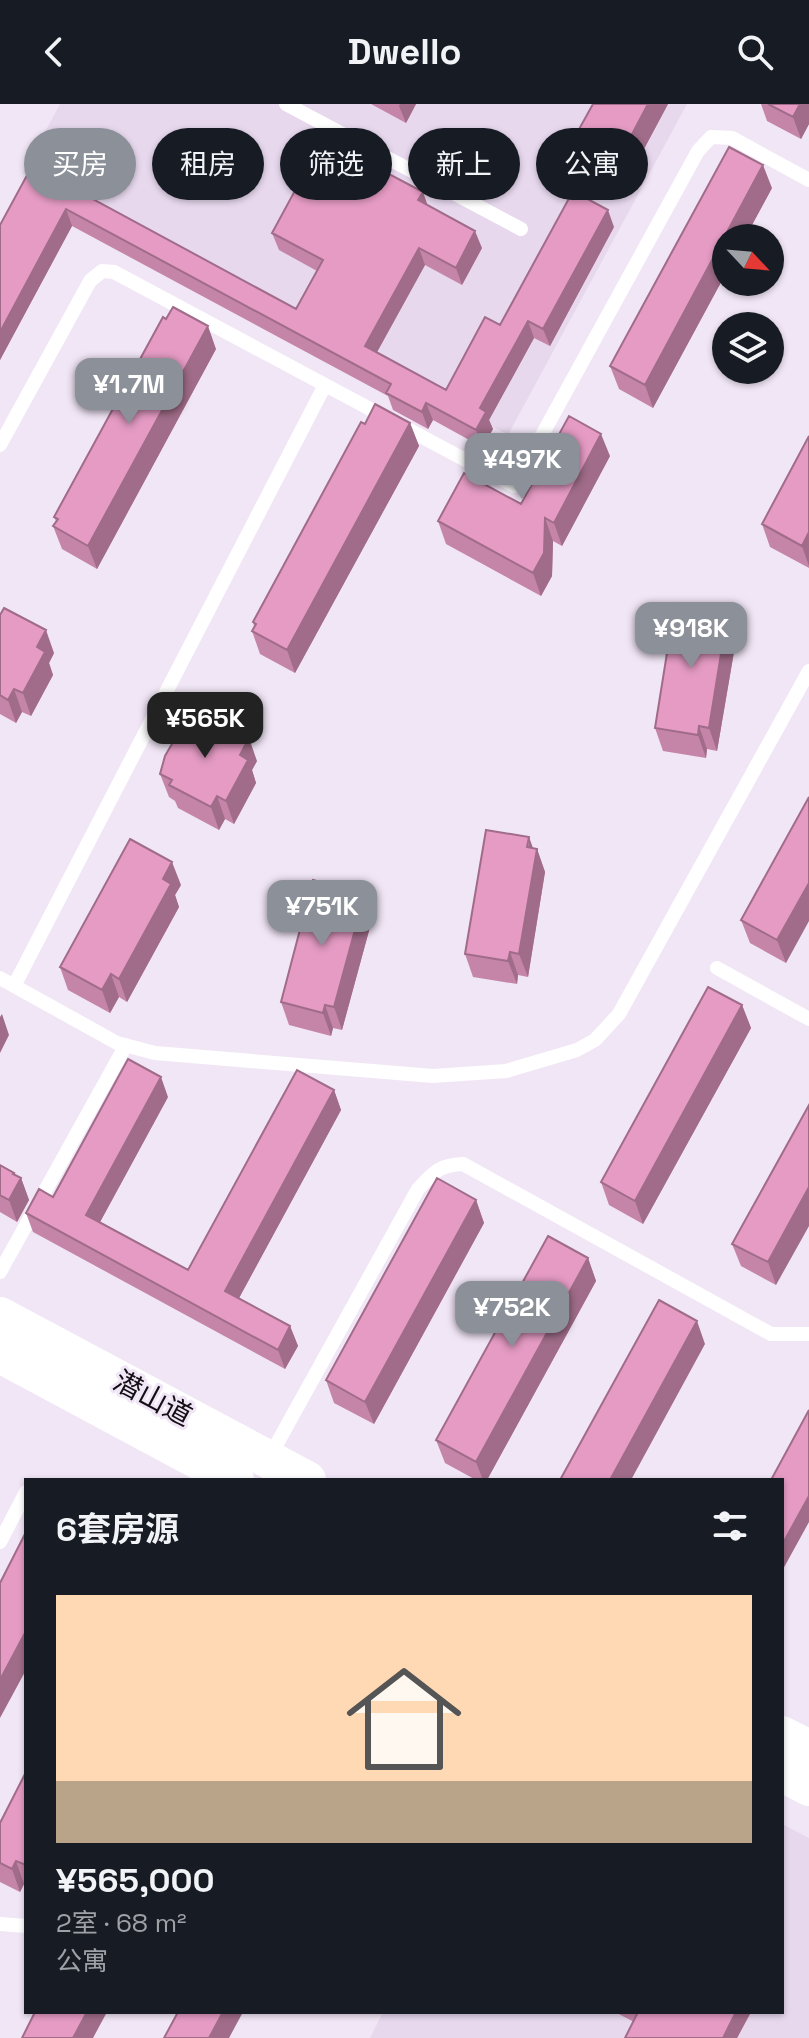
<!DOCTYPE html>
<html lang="zh">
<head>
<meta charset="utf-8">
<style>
  body { margin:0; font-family:"Space Grotesk","Noto Sans SC",sans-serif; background:#242831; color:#f1f3f6; height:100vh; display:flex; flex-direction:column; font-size:30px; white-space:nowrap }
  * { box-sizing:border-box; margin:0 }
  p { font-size:26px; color:#9ea1a6 }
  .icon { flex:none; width:44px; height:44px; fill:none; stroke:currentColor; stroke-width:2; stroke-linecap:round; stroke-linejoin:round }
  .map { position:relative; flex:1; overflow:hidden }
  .drawer { position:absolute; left:24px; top:1374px; width:760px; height:536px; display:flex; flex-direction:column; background:#171b24; border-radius:0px; box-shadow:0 2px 6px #0004 }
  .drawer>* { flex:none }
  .banner { position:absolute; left:24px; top:24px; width:762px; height:72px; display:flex; gap:16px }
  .needle { width:52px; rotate:116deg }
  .fabs { position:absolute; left:712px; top:120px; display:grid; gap:16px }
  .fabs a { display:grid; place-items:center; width:72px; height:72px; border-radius:50%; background:#171b24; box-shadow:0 2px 6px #0004; font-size:40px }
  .price { position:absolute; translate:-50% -68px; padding:0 18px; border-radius:16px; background:#8c9099; color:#fff; font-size:26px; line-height:52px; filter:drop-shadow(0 2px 4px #0008) }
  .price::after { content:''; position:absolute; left:50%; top:48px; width:24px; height:18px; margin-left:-12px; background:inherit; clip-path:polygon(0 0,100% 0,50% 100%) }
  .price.current { background:#222; color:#fff }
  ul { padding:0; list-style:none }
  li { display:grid; align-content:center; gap:16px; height:424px; padding:0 32px }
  li span { display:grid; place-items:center; height:248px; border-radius:0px; color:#555 }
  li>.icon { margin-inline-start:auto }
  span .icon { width:144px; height:144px; fill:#fffc; stroke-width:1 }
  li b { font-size:34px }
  h2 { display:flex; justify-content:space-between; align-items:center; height:96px; padding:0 32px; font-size:34px }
  .tag { padding:0 28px; border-radius:36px; background:#171b24; box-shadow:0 2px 6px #0004; font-size:28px; line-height:72px }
  .tag.current { background:#8c9099; color:#fff }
  header { display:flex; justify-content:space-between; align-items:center; height:104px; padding:0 32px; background:#171b24; font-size:36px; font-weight:700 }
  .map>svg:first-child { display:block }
</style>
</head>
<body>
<header><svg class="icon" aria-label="back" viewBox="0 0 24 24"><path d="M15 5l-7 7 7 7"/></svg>Dwello<svg class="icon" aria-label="search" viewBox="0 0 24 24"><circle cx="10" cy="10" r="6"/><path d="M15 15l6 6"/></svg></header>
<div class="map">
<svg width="809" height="1934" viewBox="0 0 809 1934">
  <rect width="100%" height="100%" fill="#f1e6f6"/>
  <path fill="#e7d8ee" d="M60,0H687L508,331L23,69Z
    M782,1720L809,1734V1934H370L383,1908H782Z"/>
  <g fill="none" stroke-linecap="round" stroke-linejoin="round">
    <path stroke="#fff" stroke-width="14" d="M286,0L521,125
      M0,341L90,177L102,167L114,168L514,382L698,47L711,33L732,34L809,76
      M717,864L809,915
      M0,874L117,939L155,949L433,972L506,967L577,946L595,936L619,910L809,567
      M14,882L325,281
      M0,1168L126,941
      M269,1354L418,1085C434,1068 439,1061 463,1060L771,1230H809
      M0,1438L26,1388
      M0,1820L26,1822"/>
    <path stroke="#fff" stroke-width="38" d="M0,1212L307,1376
      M0,1250L235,1376
      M782,1631L809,1645
      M782,1669L809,1683"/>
  </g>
  <path fill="#c585a9" d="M371,0H416L406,19Z
    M668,0L629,73L586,49L578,27Z
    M761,0H809V20L801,35L767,17Z
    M32,62L296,205L317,167L279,146L272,129L369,72L427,101L482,144L462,181L425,161L377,248L446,286L500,221L614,123L550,242L534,234L489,316L493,325L482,343L433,316L428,325L393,306L388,292L72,122L0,256V121Z
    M772,84L653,304L619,285L610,262Z
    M166,215L216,245L97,465L62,445L53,422L56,417L54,413Z
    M410,319L419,342L295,569L260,550L252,527L254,522L253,518L365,320Z
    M809,332V464L770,443L762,420Z
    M610,352L562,442L553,437L552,472L541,492L446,440L438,417L521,400Z
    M718,507L722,518L735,542L717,647L707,645L706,654L663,647L655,624Z
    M0,511L54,549L49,559L53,571L31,612L22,608L16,619L0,610Z
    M257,657L252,666L256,679L234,720L225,715L219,726L178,704L175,697L169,693L160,670Z
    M809,693L786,859L750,839L741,816Z
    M533,744L537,745L545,768L528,873L518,871L517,880L473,873L465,850Z
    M181,781L175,791L179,803L127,898L119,893L110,909L68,886L60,863Z
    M370,823L342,926L333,924L331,932L289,921L281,898Z
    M742,901L751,924L643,1120L609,1101L601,1078Z
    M334,986L341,1006L239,1194L290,1222L298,1242L285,1265L33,1128L26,1109L53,1093L168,993L100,1118L188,1166Z
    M809,1001L776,1181L741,1162L732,1140Z
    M0,1061L14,1069L15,1071L21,1074L29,1096L17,1118L0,1108Z
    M476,1096L484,1119L374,1320L334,1299L326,1276Z
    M588,1154L596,1177L487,1376H476L445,1359L436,1336Z
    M26,1668V1781L24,1780L20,1788L0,1778V1719Z
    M615,1908H751L737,1934H625L634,1918Z"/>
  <path fill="#a06c89" d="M400,0H416L406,19L399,2Z
    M648,0H668L629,73L621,51Z
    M800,0H809V20L801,35L793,13Z
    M763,61L772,84L745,134H726V169L653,304L645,281Z
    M423,88L429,105L418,96Z
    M66,105L72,122L0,256V228Z
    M608,106L614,123L550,242L543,225Z
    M475,127L482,144L462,181L456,164Z
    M419,144L425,161L371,259L365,242Z
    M528,217L534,234L489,316L493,325L482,343L476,326L480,304Z
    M208,222L216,245L97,465L88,442Z
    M426,299L433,316L428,325L422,308Z
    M410,319L419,342L295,569L287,546Z
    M601,330L610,352L562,442L554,419Z
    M545,414L553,437L552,472L541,492L533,469Z
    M809,428V462L802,442Z
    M718,507L725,526L726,519L735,542L717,647L709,624Z
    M46,526L54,549L49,559L53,571L31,612L23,589L37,543Z
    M14,585L22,608L16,619L8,596Z
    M699,622L707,645L706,654L698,631Z
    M249,634L257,657L252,666L256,679L234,720L226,697L240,651Z
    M217,692L225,715L219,726L211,703Z
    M529,733L536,752L537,745L545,768L528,873L519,850Z
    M172,758L181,781L175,791L179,803L127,898L119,875L163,775Z
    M809,779V817L786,859L777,836Z
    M355,788L361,803L362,800L370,823L342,926L334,903Z
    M510,848L518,871L517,880L508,857Z
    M111,870L119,893L110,909L102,886Z
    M325,901L333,924L331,932L323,909Z
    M742,901L751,924L643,1120L635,1097Z
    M2,910L9,931L0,949V913Z
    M161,973L168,993L93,1131L86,1111Z
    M334,986L341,1006L232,1207L225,1187Z
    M14,1069L18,1080L21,1074L29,1096L17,1118L9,1096Z
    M809,1083V1122L776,1181L768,1158Z
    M476,1096L484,1119L374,1320L365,1298Z
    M588,1154L596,1177L487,1376H483L476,1358Z
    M697,1217L705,1240L631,1376H610Z
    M290,1222L298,1242L285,1265L278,1246Z
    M809,1392V1418L782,1467V1441Z
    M26,1527V1566L0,1614V1576Z
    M16,1757L24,1780L20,1788L12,1765Z
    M87,1908H107L93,1934H73Z
    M223,1908H243L229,1934H209Z
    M736,1908H751L737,1934H723Z"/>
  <path fill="#e59bc4" stroke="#a06c89" stroke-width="2" d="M593,0H648L621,51L578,27Z
    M768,0H800L793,13Z
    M729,43L763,61L645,281L610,262Z
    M318,44L369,72L374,62L423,88L418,96L475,127L456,164L419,144L365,242L446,286L485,213L500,221L573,87L608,106L543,225L528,217L480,304L486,308L476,326L426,299L422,308L386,289L391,280L66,105L0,228V121L32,62L296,205L323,156L272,129Z
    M173,203L208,222L88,442L53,422L58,415L54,413L163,213L166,215Z
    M375,300L410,319L287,546L252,527L256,520L253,518L361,318L365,320Z
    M569,312L601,330L554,419L545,414L544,449L533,469L438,417L464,369L521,400Z
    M809,332V428L802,442L762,420Z
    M675,499L718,507L717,517L726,519L709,624L699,622L698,631L655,624Z
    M4,504L46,526L37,543L45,548L23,589L14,585L8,596L0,591V511Z
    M207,611L249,634L240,651L248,656L226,697L217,692L211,703L169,681L172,676L160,670L165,652L180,626L192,613L203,619Z
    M809,693V779L777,836L741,816Z
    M486,726L529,733L527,743L537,745L519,850L510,848L508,857L465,850Z
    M130,735L172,758L163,775L171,780L119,875L111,870L102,886L60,863Z
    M313,776L355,788L352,798L362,800L334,903L325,901L323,909L281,898Z
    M708,883L742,901L635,1097L601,1078Z
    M128,955L161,973L86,1111L188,1166L297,966L334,986L225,1187L290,1222L278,1246L26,1109L39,1085L53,1093Z
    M809,1001V1083L768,1158L732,1140Z
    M0,1061L14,1069L13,1070L21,1074L9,1096L0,1091Z
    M437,1074L476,1096L365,1298L326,1276Z
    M548,1132L588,1154L476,1358L436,1336Z
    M659,1196L697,1217L610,1376H560Z
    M809,1306V1392L782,1441V1376H771Z
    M26,1428V1527L0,1576V1479Z
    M26,1668V1761L16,1757L12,1765L0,1759V1719Z
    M35,1908H87L73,1934H22Z
    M178,1908H223L209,1934H164Z
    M638,1908H736L723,1934H625Z"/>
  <g text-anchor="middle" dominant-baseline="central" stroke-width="6" stroke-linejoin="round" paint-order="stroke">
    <g font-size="28" fill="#130f14" stroke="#f1e6f6">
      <text transform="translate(153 1294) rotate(28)">潜山道</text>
    </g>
  </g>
</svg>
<div class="fabs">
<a><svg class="needle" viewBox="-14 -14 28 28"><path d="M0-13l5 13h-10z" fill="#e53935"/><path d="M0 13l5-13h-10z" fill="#9ea1a6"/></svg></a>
<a><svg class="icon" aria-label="layers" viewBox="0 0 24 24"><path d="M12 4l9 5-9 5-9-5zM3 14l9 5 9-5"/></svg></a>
</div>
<b class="price" style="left:129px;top:322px">¥1.7M</b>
<b class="price" style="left:522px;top:397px">¥497K</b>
<b class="price" style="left:691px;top:566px">¥918K</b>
<b class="price current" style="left:205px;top:656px">¥565K</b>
<b class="price" style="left:322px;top:844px">¥751K</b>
<b class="price" style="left:512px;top:1245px">¥752K</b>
<div class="banner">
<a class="tag current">买房</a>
<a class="tag">租房</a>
<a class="tag">筛选</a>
<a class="tag">新上</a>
<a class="tag">公寓</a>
</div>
<section class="drawer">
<h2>6套房源<svg class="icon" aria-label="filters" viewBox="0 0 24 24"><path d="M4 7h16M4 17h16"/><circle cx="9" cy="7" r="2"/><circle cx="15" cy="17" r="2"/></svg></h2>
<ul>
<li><span style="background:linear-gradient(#ffd9b3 75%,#b9a48a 0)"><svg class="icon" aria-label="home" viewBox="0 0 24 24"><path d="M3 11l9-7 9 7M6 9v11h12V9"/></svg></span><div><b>¥565,000</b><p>2室 · 68 m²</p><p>公寓</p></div></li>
</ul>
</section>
</div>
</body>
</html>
